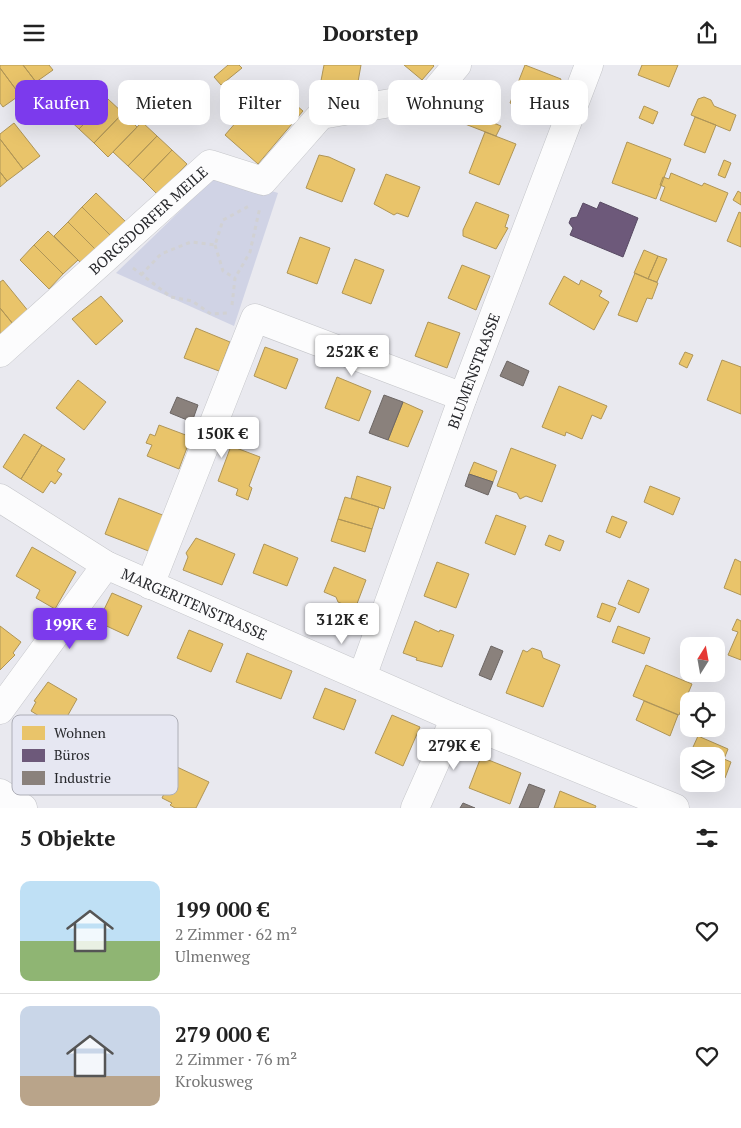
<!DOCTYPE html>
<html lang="de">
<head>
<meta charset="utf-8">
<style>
  body { margin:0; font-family:"PT Serif",serif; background:#f6f6f6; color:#222; height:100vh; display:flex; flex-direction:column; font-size:19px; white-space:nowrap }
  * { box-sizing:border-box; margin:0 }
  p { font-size:16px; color:#767676 }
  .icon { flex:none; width:28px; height:28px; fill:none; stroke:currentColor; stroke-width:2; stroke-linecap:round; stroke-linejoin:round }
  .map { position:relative; height:743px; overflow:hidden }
  .drawer { display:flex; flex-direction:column; background:#fff; flex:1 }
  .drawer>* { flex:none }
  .top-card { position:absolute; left:15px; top:15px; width:711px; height:45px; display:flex; gap:10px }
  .needle { width:32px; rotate:11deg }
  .controls { position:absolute; left:680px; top:572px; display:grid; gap:10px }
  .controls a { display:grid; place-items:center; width:45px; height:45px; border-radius:10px; background:#fff; box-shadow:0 5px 20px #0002; font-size:25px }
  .price { position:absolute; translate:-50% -42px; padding:0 11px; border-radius:5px; background:#fff; color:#222; font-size:16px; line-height:32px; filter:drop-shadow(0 1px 2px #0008) }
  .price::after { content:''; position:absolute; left:50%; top:30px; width:15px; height:11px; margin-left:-8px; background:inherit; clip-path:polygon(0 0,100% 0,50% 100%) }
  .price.on { background:#7c3aed; color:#fff }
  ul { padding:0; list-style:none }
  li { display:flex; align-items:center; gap:15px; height:125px; padding:0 20px }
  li+li { border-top:1px solid #e0e0e0 }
  li span { display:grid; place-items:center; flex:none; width:140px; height:100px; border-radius:10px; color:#555 }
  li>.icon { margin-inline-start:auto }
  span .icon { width:60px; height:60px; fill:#fffc; stroke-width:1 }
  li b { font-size:21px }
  h2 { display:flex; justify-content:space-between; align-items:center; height:60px; padding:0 20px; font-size:21px }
  .chip { padding:0 18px; border-radius:10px; background:#fff; box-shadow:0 5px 20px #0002; font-size:18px; line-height:45px }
  .chip.on { background:#7c3aed; color:#fff }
  header { display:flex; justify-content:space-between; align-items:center; height:65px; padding:0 20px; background:#fff; font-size:22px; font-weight:800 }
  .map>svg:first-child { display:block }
</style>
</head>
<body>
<header><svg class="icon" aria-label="menu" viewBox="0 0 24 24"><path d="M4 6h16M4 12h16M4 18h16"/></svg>Doorstep<svg class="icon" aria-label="share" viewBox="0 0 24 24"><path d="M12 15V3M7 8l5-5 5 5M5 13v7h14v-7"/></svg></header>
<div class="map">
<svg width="741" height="743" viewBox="0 0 741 743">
  <rect width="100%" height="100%" fill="#e9e9ef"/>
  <path fill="#d0d3e5" d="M218,109L278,128L234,261L116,208Z"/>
  <path fill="#e9c46a" stroke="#af9557" d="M0,0H23L36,17L20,30L0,3Z
    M23,0H49L53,5L36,17Z
    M228,0H239L242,3L221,20L214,12Z
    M324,0H361L356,28L320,21Z
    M404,0H433L434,1L422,15Z
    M525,0L561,14L547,52L510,38Z
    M642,0H678L669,22L638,10Z
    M0,3L20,30L3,42L0,38Z
    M270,18L303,46L258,99L225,70Z
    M93,20L108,34L79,64L64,50Z
    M704,32L711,35L714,41L736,50L730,66L691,50L698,34Z
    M108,34L123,48L94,78L79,64Z
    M644,41L658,47L653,59L639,53Z
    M123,48L137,62L108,92L94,78Z
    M469,48L501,61L496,71L465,59Z
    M695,52L716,60L705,88L684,80Z
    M142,57L157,71L128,101L113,87Z
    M14,58L40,91L23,104L0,74V69Z
    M485,67L516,79L499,120L469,108Z
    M157,71L172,85L143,115L128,101Z
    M0,74L23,104L7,116L0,107Z
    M627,77L671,94L656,134L612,118Z
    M172,85L187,99L158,130L143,115Z
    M319,90L329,92L355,104L342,137L306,123Z
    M724,95L731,98L725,113L718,110Z
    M0,107L7,116L0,122Z
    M671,108L702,121L704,118L728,128L716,157L660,135L665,122L660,120L663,112L669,114Z
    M386,109L420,122L408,152L397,148L394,150L374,139Z
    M738,126L741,128V140L733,135Z
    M96,128L126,157L111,171L82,142Z
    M476,137L509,150L505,162L508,163L496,184L463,171V165Z
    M82,142L111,171L97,186L68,157Z
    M739,147L741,148V182L727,176Z
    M68,157L97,186L83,200L54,171Z
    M48,166L78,195L63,209L34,180Z
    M300,172L330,183L317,219L287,208Z
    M34,180L63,209L49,224L20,195Z
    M644,185L658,191L648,214L634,208Z
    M658,191L667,194L657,217L648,214Z
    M355,194L384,205L371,239L342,228Z
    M462,200L490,211L476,245L448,233Z
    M635,208L658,218L652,234L647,233L637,257L618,250Z
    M564,211L579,220L581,215L602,226L599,231L609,237L594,265L549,239Z
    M3,215L29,247L13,259L0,243V217Z
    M101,231L123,256L96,280L72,254Z
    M0,243L13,259L0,271Z
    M428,257L460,268L447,303L415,291Z
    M196,263L230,277L219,306L184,293Z
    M265,282L298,294L286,324L254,311Z
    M685,287L693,290L687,303L679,299Z
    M722,295L741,302V349L707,335Z
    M337,312L371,326L359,356L325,343Z
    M78,315L106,337L84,365L56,343Z
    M559,321L607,341L601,354L592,350L582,374L566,367L565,371L542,362Z
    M403,337L423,346L408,382L388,375Z
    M159,360L191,372L179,404L147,391L152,380L146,378L150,369L155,371Z
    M24,369L42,380L21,414L3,402Z
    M42,380L65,394L57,406L62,409L55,419L51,416L43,428L21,414Z
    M231,381L260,392L249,421L252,423L248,435L236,430L238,424L218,416Z
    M511,383L556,400L542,437L526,431L520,434L517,428L497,421Z
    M474,397L497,406L493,417L469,409Z
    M357,411L391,422L384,444L351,433Z
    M650,421L680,433L673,450L644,437Z
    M345,432L379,442L372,464L338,454Z
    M119,433L165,451L151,487L105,469Z
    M496,450L526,461L515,490L485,478Z
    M612,451L627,457L620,473L606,467Z
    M338,454L372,464L365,487L331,476Z
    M549,470L564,476L560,486L545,480Z
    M196,473L235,489L222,520L183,505L188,492L186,488Z
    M264,479L298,493L287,521L253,508Z
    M32,482L76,507L55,544L36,533L40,525L16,511Z
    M735,494L741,497V530L724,523Z
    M437,497L469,509L456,543L424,531Z
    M334,502L366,515L355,544L338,537L336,532L324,527Z
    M628,515L649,524L639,548L618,539Z
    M112,528L142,541L128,571L98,557Z
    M602,538L616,543L610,557L597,552Z
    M737,554L741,556V595L728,590L738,567L732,565Z
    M415,556L439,567L440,565L454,570L442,602L416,595L417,593L403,588Z
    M0,561L21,577L13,588L15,590L0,605Z
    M618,561L650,573L644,589L612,577Z
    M189,565L223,579L211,607L177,593Z
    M532,583L541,586L543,593L560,600L543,642L506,628L523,585L527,587Z
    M247,588L292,606L281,634L236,617Z
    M646,600L692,619L679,650L633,631Z
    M48,617L77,634L68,650L70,654L66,660L60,664L31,646L36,637L34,636Z
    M325,623L356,635L344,665L313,653Z
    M644,636L678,650L670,671L636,655Z
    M392,650L420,662L403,701L375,688Z
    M698,671L728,684L724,694L731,697L725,713L718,710L716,713V691H689Z
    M481,692L521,708L510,739L469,723Z
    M689,693V713L682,710Z
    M177,702L209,717L196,743H175L170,740L172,738L162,733Z
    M560,726L596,741L595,743H554Z"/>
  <path fill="#6d597a" stroke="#584a63" d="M600,137L638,153L623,192L570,170L573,163L569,158L571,153L577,152L583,138L597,144Z"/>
  <path fill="#8a817c" stroke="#6c6664" d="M507,296L529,306L523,321L500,311Z
    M384,330L403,337L388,375L369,368Z
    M177,332L198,340L192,357L170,348Z
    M469,409L493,417L488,430L465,421Z
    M491,581L503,586L491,615L479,610Z
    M529,719L545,725L538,743H519Z
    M463,738L475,743H460Z"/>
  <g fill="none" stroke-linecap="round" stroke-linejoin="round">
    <g stroke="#c5c6ca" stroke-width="29">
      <g id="street">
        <path id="s1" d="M0,288L210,99L263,116L321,50L431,31L457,0"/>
        <path id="s2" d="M0,433L106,500L455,653L675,743"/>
        <path d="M150,520L255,253L463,332"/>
        <path id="s3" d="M362,612L463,332L589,0"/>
        <path d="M0,645L106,500"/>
        <path d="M0,728L23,743"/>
        <path d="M415,743L455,653"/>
      </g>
    </g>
    <path stroke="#d1d1d3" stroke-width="3" stroke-dasharray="4 4" stroke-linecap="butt" d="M215,180L223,206L235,213
      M133,203L171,232L192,236L211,249L228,248
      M141,210L161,189L191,177L215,180L223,155L251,140
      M232,240L235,213L250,187L260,142"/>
    <use href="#street" stroke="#fcfcfd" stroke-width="28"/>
  </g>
  <g text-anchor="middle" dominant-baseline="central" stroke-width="5" stroke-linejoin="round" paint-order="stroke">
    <g font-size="15" fill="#27282c" stroke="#e6e7f2">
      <text stroke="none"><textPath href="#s1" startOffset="199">BORGSDORFER MEILE</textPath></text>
      <text stroke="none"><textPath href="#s3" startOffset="326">BLUMENSTRASSE</textPath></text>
      <text stroke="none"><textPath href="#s2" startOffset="222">MARGERITENSTRASSE</textPath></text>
    </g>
  </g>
  <rect x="12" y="650" width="166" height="80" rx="8" fill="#e6e7f2" stroke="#adaeb7" stroke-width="1"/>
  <rect x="22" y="661" width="23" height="14" fill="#e9c46a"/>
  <rect x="22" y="684" width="23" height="13" fill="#6d597a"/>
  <rect x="22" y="706" width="23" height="14" fill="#8a817c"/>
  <g font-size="14" fill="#27282c">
    <text x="54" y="673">Wohnen</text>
    <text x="54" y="695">Büros</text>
    <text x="54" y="718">Industrie</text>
  </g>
</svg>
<div class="controls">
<a><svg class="needle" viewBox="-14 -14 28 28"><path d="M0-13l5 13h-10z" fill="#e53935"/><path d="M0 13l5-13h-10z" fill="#767676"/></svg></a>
<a><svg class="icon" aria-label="locate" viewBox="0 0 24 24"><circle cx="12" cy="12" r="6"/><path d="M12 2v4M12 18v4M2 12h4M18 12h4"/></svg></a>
<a><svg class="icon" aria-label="layers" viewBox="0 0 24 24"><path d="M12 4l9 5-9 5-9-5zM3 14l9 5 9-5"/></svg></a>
</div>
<b class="price" style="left:352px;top:312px">252K €</b>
<b class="price" style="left:222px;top:394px">150K €</b>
<b class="price" style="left:342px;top:580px">312K €</b>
<b class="price on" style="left:70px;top:585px">199K €</b>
<b class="price" style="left:454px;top:706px">279K €</b>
<div class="top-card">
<a class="chip on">Kaufen</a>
<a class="chip">Mieten</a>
<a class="chip">Filter</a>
<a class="chip">Neu</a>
<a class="chip">Wohnung</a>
<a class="chip">Haus</a>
</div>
</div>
<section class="drawer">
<h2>5 Objekte<svg class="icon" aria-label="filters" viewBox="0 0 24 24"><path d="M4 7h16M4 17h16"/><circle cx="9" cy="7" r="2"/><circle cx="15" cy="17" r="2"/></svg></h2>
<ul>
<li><span style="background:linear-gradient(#bfe0f5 60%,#8fb573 0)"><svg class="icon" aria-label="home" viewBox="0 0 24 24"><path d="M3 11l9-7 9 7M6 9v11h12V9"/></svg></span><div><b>199 000 €</b><p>2 Zimmer · 62 m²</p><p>Ulmenweg</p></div><svg class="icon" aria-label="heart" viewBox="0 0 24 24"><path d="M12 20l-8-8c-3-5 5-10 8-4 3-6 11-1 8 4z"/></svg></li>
<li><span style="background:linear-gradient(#c9d6e8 70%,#b9a48a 0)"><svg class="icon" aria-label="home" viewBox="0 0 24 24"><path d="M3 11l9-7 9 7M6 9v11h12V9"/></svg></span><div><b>279 000 €</b><p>2 Zimmer · 76 m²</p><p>Krokusweg</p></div><svg class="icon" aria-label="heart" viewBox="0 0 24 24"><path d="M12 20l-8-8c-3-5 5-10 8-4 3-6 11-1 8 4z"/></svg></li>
</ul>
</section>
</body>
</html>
